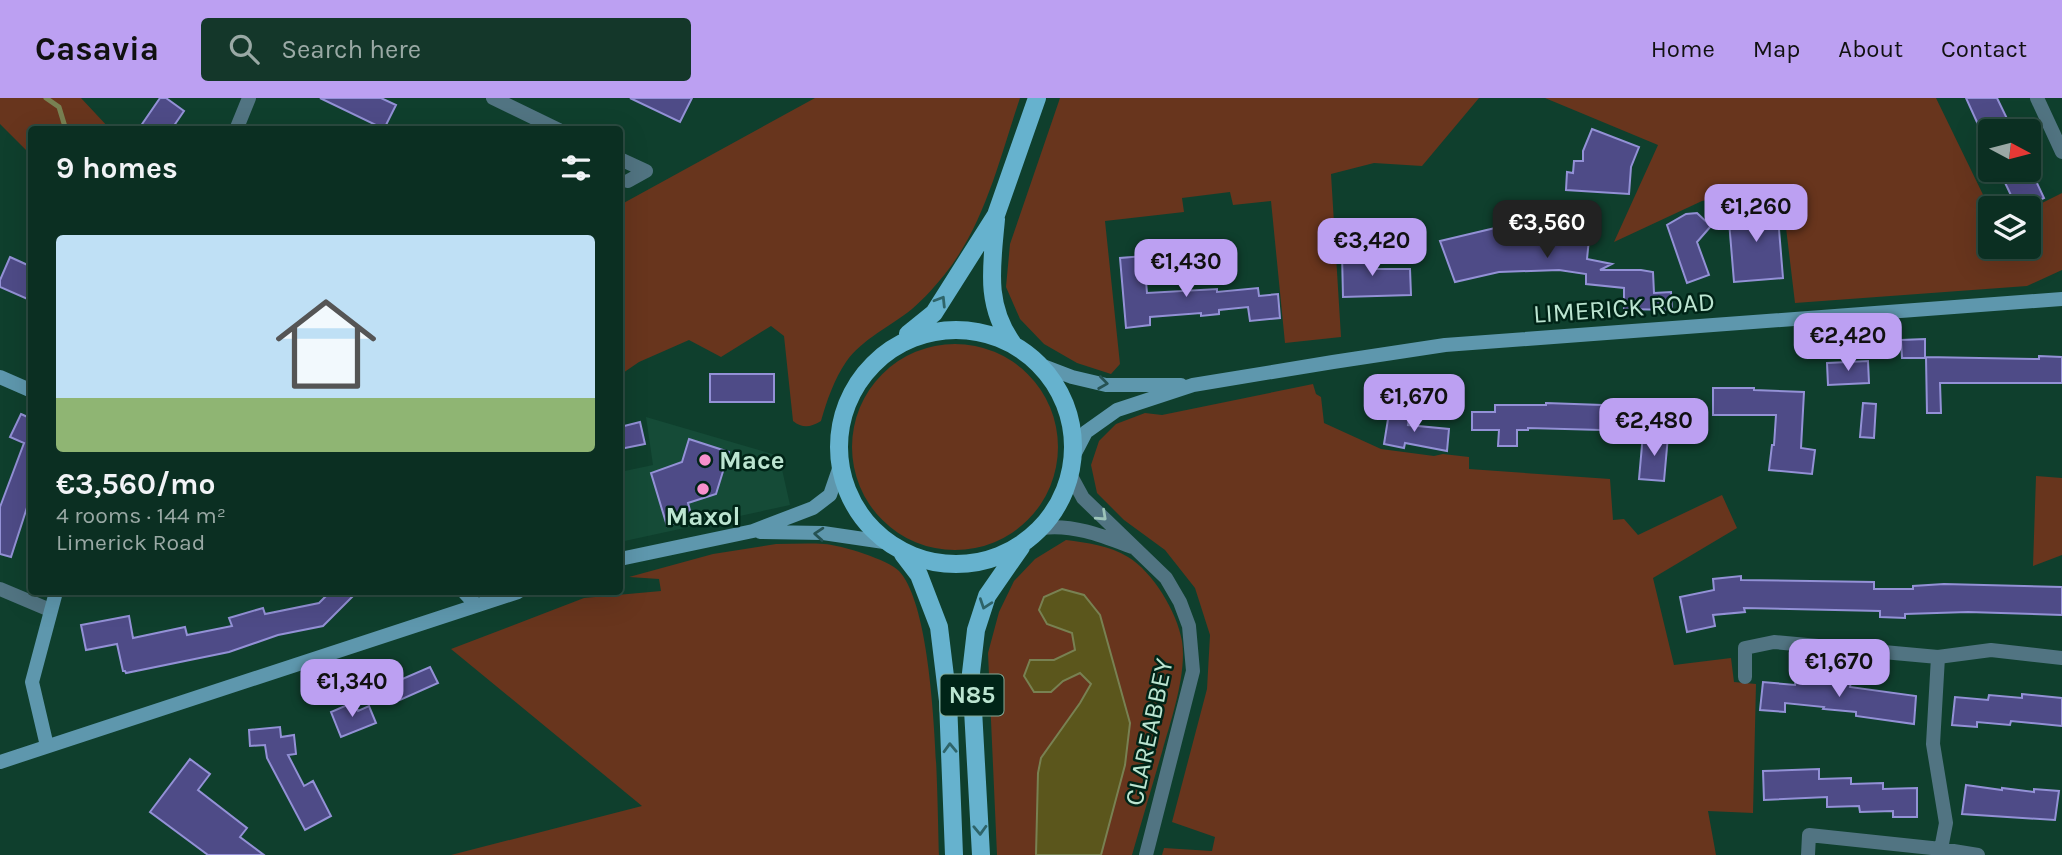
<!DOCTYPE html>
<html lang="en">
<head>
<meta charset="utf-8">
<style>
  body { margin:0; font-family:Karla,sans-serif; background:#14372a; color:#f1f3f6; height:100vh; display:flex; flex-direction:column; font-size:26px; white-space:nowrap }
  * { box-sizing:border-box; margin:0 }
  p { font-size:23px; color:#9aa9a5 }
  .icon { flex:none; width:38px; height:38px; fill:none; stroke:currentColor; stroke-width:2; stroke-linecap:round; stroke-linejoin:round }
  .map { position:relative; flex:1; overflow:hidden }
  .drawer { position:absolute; left:28px; top:28px; width:595px; height:469px; display:flex; flex-direction:column; background:#0b2f22; border-radius:7px; box-shadow:0 7px 28px #0002,0 0 0 2px #2b4a40 }
  .drawer>* { flex:none }
  .needle { width:46px; rotate:97deg }
  .tools { position:absolute; left:1978px; top:21px; display:grid; gap:14px }
  .tools a { display:grid; place-items:center; width:63px; height:63px; border-radius:7px; background:#0b2f22; box-shadow:0 7px 28px #0002,0 0 0 2px #2b4a40; font-size:35px }
  .price { position:absolute; translate:-50% -60px; padding:0 16px; border-radius:14px; background:#bca0f2; color:#111; font-size:23px; line-height:46px; filter:drop-shadow(0 2px 4px #0008) }
  .price::after { content:''; position:absolute; left:50%; top:42px; width:21px; height:16px; margin-left:-10px; background:inherit; clip-path:polygon(0 0,100% 0,50% 100%) }
  .price.active { background:#222; color:#fff }
  ul { padding:0; list-style:none }
  li { display:grid; align-content:center; gap:14px; height:371px; padding:0 28px }
  li span { display:grid; place-items:center; height:217px; border-radius:7px; color:#555 }
  li>.icon { margin-inline-start:auto }
  span .icon { width:126px; height:126px; fill:#fffc; stroke-width:1 }
  li b { font-size:30px }
  h2 { display:flex; justify-content:space-between; align-items:center; height:84px; padding:0 28px; font-size:30px }
  header { display:flex; align-items:center; gap:42px; box-sizing:border-box; height:98px; padding:0 35px; background:#bca0f2; color:#111 }
  header strong { font-size:33px }
  nav { display:flex; gap:38px; margin-inline-start:auto; font-size:24px }
  .search { width:490px; height:63px; background:#14372a; display:flex; align-items:center; gap:18px; box-sizing:border-box; padding:0 24px; border-radius:7px; color:#9aa9a5; font-size:26px }
  .map>svg:first-child { display:block }
</style>
</head>
<body>
<header>
<strong>Casavia</strong>
<div class="search"><svg class="icon" aria-label="search" viewBox="0 0 24 24"><circle cx="10" cy="10" r="6"/><path d="M15 15l6 6"/></svg>Search here</div>
<nav><a>Home</a><a>Map</a><a>About</a><a>Contact</a></nav>
</header>
<div class="map">
<svg width="2062" height="757" viewBox="0 0 2062 757">
  <rect width="100%" height="100%" fill="#0f3f2d"/>
  <path fill="#154b37" d="M646,319L779,358L790,407L620,444V374L653,367Z"/>
  <path fill="#68351d" d="M0,0H81L110,31L32,32L31,57L0,26Z
    M815,0H1020C1000,59 985,126 945,176C936,187 924,201 912,211C891,228 862,241 846,264C834,282 827,302 821,323C811,329 803,331 793,323L784,238L771,228L721,259L689,242L639,264L620,277V107Z
    M1060,0H1479L1422,68L1374,65L1331,76L1341,239L1285,245L1271,103L1233,107L1230,94L1182,100L1184,114L1105,123L1120,266L1111,276L1077,265L1044,246L1020,221L1006,189L1010,146Z
    M1545,0H1936L1990,111V149H2028V112L2062,95V172L2027,188L1795,205L1784,113L1777,107L1749,110L1747,95L1702,103L1614,144L1658,47Z
    M852 349a103 103 0 1 1 206 0a103 103 0 1 1-206 0Z
    M1313,286L1316,296L1321,299L1324,325L1381,351L1434,358L1443,356L1469,359V371L1610,381L1613,422L1624,421L1638,437L1722,397L1737,430L1653,480L1674,567L1731,560L1734,584L1756,586L1753,715L1708,713L1716,757H1162L1164,750L1212,753L1215,739L1172,724L1207,591L1210,537L1195,490L1165,452L1124,422L1097,395L1091,367L1099,343L1116,326L1145,315L1162,317Z
    M2036,378L2062,380V457L2033,468Z
    M1066,442C1087,445 1109,447 1128,459C1153,474 1177,514 1182,543C1187,576 1171,622 1162,654C1152,688 1142,723 1132,757H997L988,555L999,514L1014,483L1035,461Z
    M776,446C792,446 808,445 824,446C841,447 889,462 899,473C937,514 937,697 939,757H451L642,708L451,551L584,500L661,493L659,481L629,479L713,456Z"/>
  <path fill="#5b561c" stroke="#788152" stroke-width="2" d="M1062,491L1084,497L1100,517L1130,625L1125,667L1101,757H1036L1038,675L1041,660L1080,605L1091,586L1080,575L1063,583L1051,594H1034L1024,578L1030,562H1054L1075,552L1072,535L1047,526L1039,512L1044,499Z"/>
  <g fill="none" stroke-linecap="round" stroke-linejoin="round">
    <path stroke="#788152" stroke-width="5" d="M46,0L59,9L66,32"/>
  </g>
  <path fill="#4e4b87" stroke="#9391d6" stroke-width="2" d="M160,0H166L184,13L171,32H138Z
    M320,0H381L396,7L384,31Z
    M630,0H692L680,24Z
    M1966,0H1997L2013,33H1981Z
    M1592,31L1639,49L1631,69L1629,96L1566,92L1567,74L1573,75L1574,63H1583V53Z
    M2028,66L2044,100L2024,110H2017L1999,72H2028Z
    M1777,107L1783,180L1734,184L1728,111Z
    M1697,115L1711,128L1697,144L1709,177L1687,185L1667,127L1686,116Z
    M1529,126H1565L1590,131L1587,161L1612,166L1600,172H1641L1653,174L1654,195L1671,194L1672,212L1624,211V190L1586,186V176L1559,172L1499,174L1455,184L1440,143L1495,130Z
    M1370,155V171H1410L1411,197L1343,199L1342,156Z
    M1144,158L1147,195L1217,191V194L1258,190L1259,198L1278,196L1280,220L1250,223L1248,209L1219,212V216L1201,218V215L1150,219V227L1126,230L1120,160Z
    M10,159L32,169V203L0,189V182Z
    M1925,241V260H1902L1901,242Z
    M2039,258L2062,259V285H1940L1941,315H1927L1926,259L2039,261Z
    M1868,263L1869,285L1828,287L1827,265Z
    M710,276H774V304H710Z
    M1713,290H1754V292L1804,294L1801,350L1815,352L1812,376L1769,372L1772,347H1774L1776,317H1713Z
    M1546,305L1602,307L1601,332L1528,330V332H1517V348H1498L1499,332H1472V314H1495V307H1546Z
    M1863,305L1876,306L1874,340L1860,339Z
    M1389,315L1409,318L1408,327L1449,331L1447,353L1405,345L1404,350L1384,346Z
    M21,316L32,321V394L11,459L0,456V409L24,345L10,339Z
    M640,324L645,346L620,351V329Z
    M1643,336L1668,338L1664,383L1639,381Z
    M689,341L729,354L716,396L688,405L692,420L667,428L651,375L682,364Z
    M1741,478V482L1874,484V491H1913V488L1944,486L2062,489V517L1968,514L1905,516V520L1880,519V513L1744,510L1745,514L1713,517L1715,528L1687,534L1680,499L1714,492L1713,481Z
    M330,494H357L323,528L278,537L229,554L126,575L125,573H123L117,546L86,552L81,527L129,518L133,540L185,529L187,537L232,528L229,520L263,510L265,516L319,505Z
    M430,569L438,585L400,602L393,585Z
    M1796,578L1851,584L1850,589L1916,598L1914,626L1856,618V614L1823,611L1824,609L1785,605V614L1760,612L1763,584L1795,587Z
    M2022,596L2062,600V628L2011,623L2010,627L1977,624V629L1952,627L1955,599L1988,602L1989,597L2022,600Z
    M354,604L358,613L369,608L376,625L341,639L331,614Z
    M280,629L281,639L294,637L296,656L288,657L304,688L313,683L331,718L305,732L267,660L265,647L250,648L249,632Z
    M190,661L210,676L198,692L247,730L240,739L264,757H208L150,714Z
    M1819,671V681L1851,680V686L1883,685V691L1917,690V719H1893V713L1860,714L1859,708L1827,709V699L1764,702L1763,673Z
    M1966,687L2002,692V690L2034,694V691L2059,693L2055,722L1962,716Z"/>
  <g fill="none" stroke-linecap="round" stroke-linejoin="round">
    <path stroke="#517482" stroke-width="14" d="M493,0L559,32
      M2037,0L2062,54
      M236,32L249,0
      M620,61L646,73L628,83
      M1071,378L1083,400L1166,480L1180,504L1189,528L1193,573L1146,757
      M1042,430C1074,426 1103,438 1132,449
      M0,491L50,512
      M1938,559L1933,646L1946,725L1941,751L1978,757
      M1745,579V550L1774,544L1938,559L1991,552L2062,560
      M1808,757L1809,737L1941,751"/>
    <path stroke="#5e97ad" stroke-width="14" d="M1038,266L1072,279L1106,287H1181
      M0,279L32,293
      M1073,359L1086,334L1117,312L1193,287L1333,264L1445,247L2062,201
      M760,434L823,435L884,444
      M620,461L753,433L813,410L830,397L840,368
      M464,494L476,507
      M47,648L32,584L56,494
      M0,664L518,494"/>
    <path stroke="#66b2ce" stroke-width="18" d="M996,121C992,167 984,206 1013,246
      M839 349a117 117 0 1 1 234 0a117 117 0 1 1-234 0Z
      M908,236L934,215L996,117L1037,0
      M903,456L919,477L939,529L948,603L954,757
      M981,757L971,575L976,532L987,498L1021,449"/>
  </g>
  <defs><path id="oneway-chevron" d="M-2-3.5L2.5 0L-2 3.5" fill="none" stroke-width="1.6" stroke-linecap="round" stroke-linejoin="round" transform="scale(1.75)"/></defs>
  <g stroke="#2e6469">
    <use href="#oneway-chevron" transform="translate(941 203) rotate(-58)"/>
    <use href="#oneway-chevron" transform="translate(985 506) rotate(109)"/>
    <use href="#oneway-chevron" transform="translate(950 650) rotate(-92)"/>
    <use href="#oneway-chevron" transform="translate(980 732) rotate(88)"/>
  </g>
  <g stroke="#265253">
    <use href="#oneway-chevron" transform="translate(1103 285) rotate(8)"/>
    <use href="#oneway-chevron" transform="translate(819 436) rotate(-176)"/>
  </g>
  <use stroke="#9cc3b9" href="#oneway-chevron" transform="translate(1102 418) rotate(43)"/>
  <g fill="#f790cd" stroke="#002417" stroke-width="2.5">
    <circle cx="705" cy="362" r="7"/>
    <circle cx="703" cy="391" r="7"/>
  </g>
  <g text-anchor="middle" dominant-baseline="central" stroke-width="5" stroke-linejoin="round" paint-order="stroke">
    <rect fill="#002417" stroke="#84ab99" stroke-width="2" x="940.5" y="576.5" width="63" height="41" rx="5"/>
    <g font-size="24" font-weight="bold" fill="#bce5d1">
      <text x="972" y="597">N85</text>
    </g>
    <g font-size="26" fill="#bce5d1" stroke="#002417">
      <text transform="translate(1624 210) rotate(-4)">LIMERICK ROAD</text>
      <text transform="translate(1149 634) rotate(-78)">CLAREABBEY</text>
    </g>
    <g font-size="26" font-weight="bold" fill="#bce5d1" stroke="#002417" text-anchor="start">
      <text x="719" y="362">Mace</text>
      <text x="703" y="418" text-anchor="middle">Maxol</text>
    </g>
  </g>
</svg>
<div class="tools">
<a><svg class="needle" viewBox="-14 -14 28 28"><path d="M0-13l5 13h-10z" fill="#e53935"/><path d="M0 13l5-13h-10z" fill="#9aa9a5"/></svg></a>
<a><svg class="icon" aria-label="layers" viewBox="0 0 24 24"><path d="M12 4l9 5-9 5-9-5zM3 14l9 5 9-5"/></svg></a>
</div>
<b class="price" style="left:1756px;top:146px">€1,260</b>
<b class="price active" style="left:1547px;top:162px">€3,560</b>
<b class="price" style="left:1372px;top:180px">€3,420</b>
<b class="price" style="left:1186px;top:201px">€1,430</b>
<b class="price" style="left:1848px;top:275px">€2,420</b>
<b class="price" style="left:1414px;top:336px">€1,670</b>
<b class="price" style="left:1654px;top:360px">€2,480</b>
<b class="price" style="left:1839px;top:601px">€1,670</b>
<b class="price" style="left:352px;top:621px">€1,340</b>
<section class="drawer">
<h2>9 homes<svg class="icon" aria-label="filters" viewBox="0 0 24 24"><path d="M4 7h16M4 17h16"/><circle cx="9" cy="7" r="2"/><circle cx="15" cy="17" r="2"/></svg></h2>
<ul>
<li><span style="background:linear-gradient(#bfe0f5 75%,#8fb573 0)"><svg class="icon" aria-label="home" viewBox="0 0 24 24"><path d="M3 11l9-7 9 7M6 9v11h12V9"/></svg></span><div><b>€3,560/mo</b><p>4 rooms · 144 m²</p><p>Limerick Road</p></div></li>
</ul>
</section>
</div>
</body>
</html>
